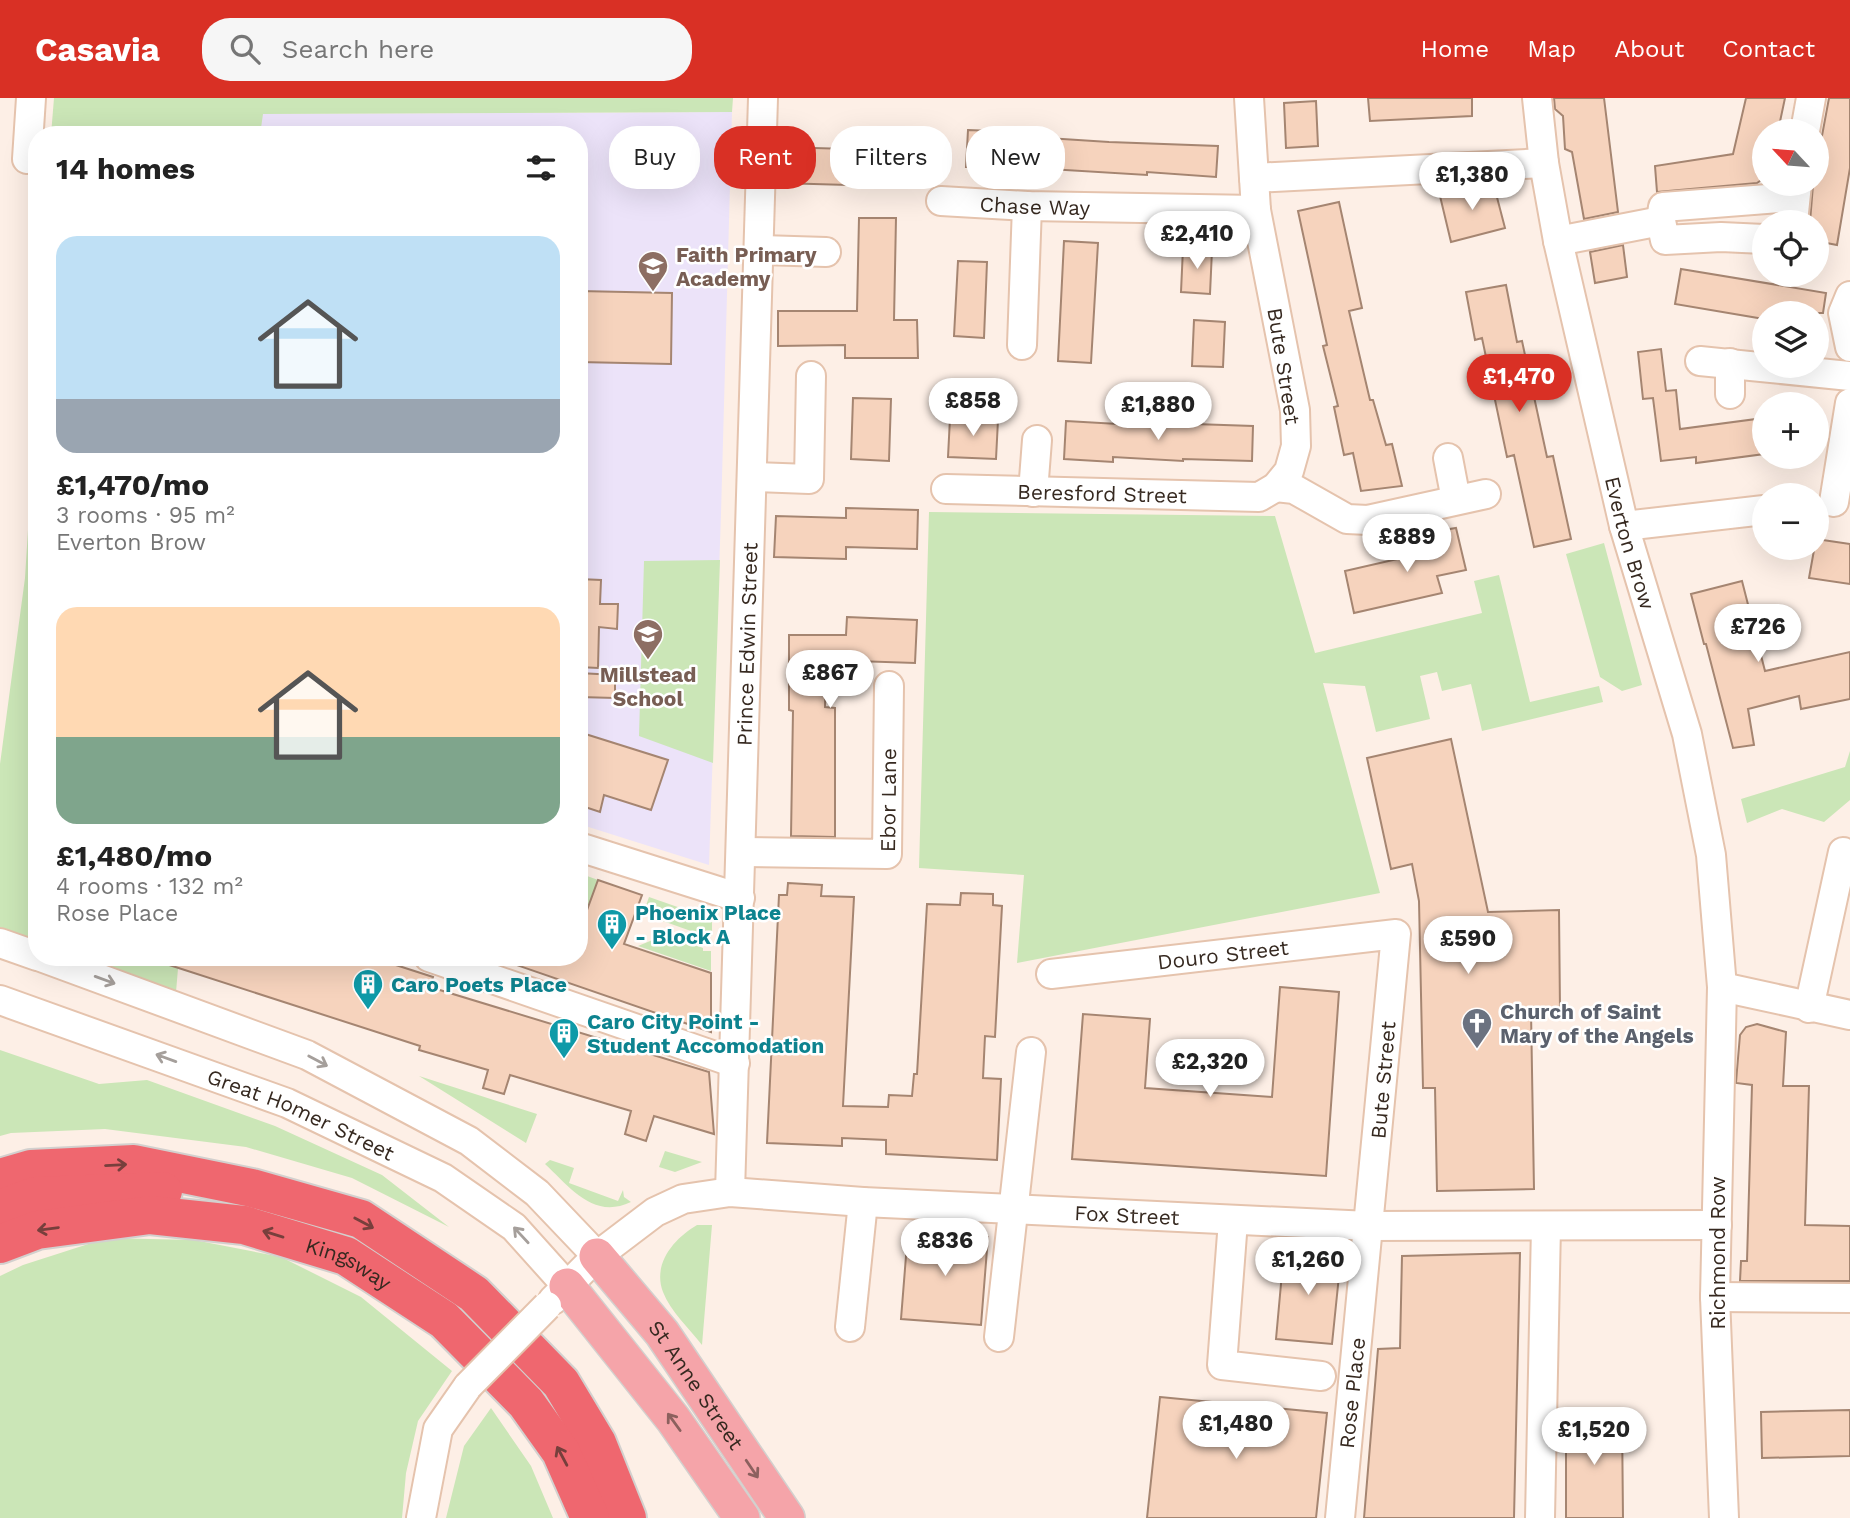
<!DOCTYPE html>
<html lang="en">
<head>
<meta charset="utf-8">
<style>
  body { margin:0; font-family:"Work Sans",sans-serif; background:#f6f6f6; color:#222; height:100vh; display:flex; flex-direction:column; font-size:26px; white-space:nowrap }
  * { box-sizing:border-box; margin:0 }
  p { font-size:23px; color:#767676 }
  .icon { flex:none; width:38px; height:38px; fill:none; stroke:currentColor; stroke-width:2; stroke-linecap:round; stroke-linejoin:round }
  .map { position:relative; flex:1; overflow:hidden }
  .side { position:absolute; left:28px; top:28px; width:560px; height:840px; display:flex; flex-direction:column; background:#fff; border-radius:28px; box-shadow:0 7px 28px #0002 }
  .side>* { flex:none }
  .hud { position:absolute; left:609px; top:28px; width:665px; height:63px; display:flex; gap:14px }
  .needle { width:46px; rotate:296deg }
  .buttons { position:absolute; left:1752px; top:21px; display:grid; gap:14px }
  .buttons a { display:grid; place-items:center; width:77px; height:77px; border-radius:50%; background:#fff; box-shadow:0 7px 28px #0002; font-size:35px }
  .price { position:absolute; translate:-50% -60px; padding:0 16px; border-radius:24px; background:#fff; color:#222; font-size:23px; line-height:46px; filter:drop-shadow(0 2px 4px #0008) }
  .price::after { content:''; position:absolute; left:50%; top:42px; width:21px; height:16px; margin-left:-10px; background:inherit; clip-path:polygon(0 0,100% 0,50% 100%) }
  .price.on { background:#d93025; color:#fff }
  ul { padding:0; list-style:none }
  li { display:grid; align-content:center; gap:14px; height:371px; padding:0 28px }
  li span { display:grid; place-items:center; height:217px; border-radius:21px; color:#555 }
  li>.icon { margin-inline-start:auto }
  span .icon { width:126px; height:126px; fill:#fffc; stroke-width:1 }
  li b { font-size:30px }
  h2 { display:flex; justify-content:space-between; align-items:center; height:84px; padding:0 28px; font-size:30px }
  .pill { padding:0 24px; border-radius:28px; background:#fff; box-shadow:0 7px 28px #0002; font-size:24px; line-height:63px }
  .pill.on { background:#d93025; color:#fff }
  header { display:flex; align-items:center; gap:42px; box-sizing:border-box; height:98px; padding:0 35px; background:#d93025; color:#fff }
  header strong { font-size:33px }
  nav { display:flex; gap:38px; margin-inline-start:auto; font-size:24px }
  .search { width:490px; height:63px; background:#f6f6f6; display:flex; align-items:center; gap:18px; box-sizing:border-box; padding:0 24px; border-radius:28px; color:#767676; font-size:26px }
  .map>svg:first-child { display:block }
</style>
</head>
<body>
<header>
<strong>Casavia</strong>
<div class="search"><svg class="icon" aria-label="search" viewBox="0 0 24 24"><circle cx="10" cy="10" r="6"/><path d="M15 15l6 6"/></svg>Search here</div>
<nav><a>Home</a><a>Map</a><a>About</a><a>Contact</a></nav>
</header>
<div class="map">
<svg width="1850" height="1420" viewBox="0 0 1850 1420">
  <rect width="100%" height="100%" fill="#fdefe6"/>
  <path fill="#ece3f9" d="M732,14L721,416L709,767L579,726V37H260L262,16Z"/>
  <path fill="#cbe6b7" d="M54,0H733L732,14L263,16L260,37H51Z
    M37,287V842L0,829V666L25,480Z
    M929,414L1275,418L1315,555L1482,515L1474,483L1499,477L1530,604L1599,588L1603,604L1482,633L1471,586L1442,593L1437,574L1420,578L1430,621L1376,634L1365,588L1323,585L1380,795L1017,865L1024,777L919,770Z
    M1604,445L1642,587L1622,593L1600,579L1566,456Z
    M720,462L713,665L639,638L644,463Z
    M1850,653V702L1824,724L1782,711L1747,725L1741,701L1845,669Z
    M579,775L598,782L582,827L579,823Z
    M649,799L712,821V838H705L643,816Z
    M651,831L703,850V853H711V873L638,848L655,841Z
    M82,859H179L176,894Z
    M0,952L99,986L147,982L275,1028L382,1077L449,1129L352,1080L246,1049L105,1031L11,1035L0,1038Z
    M419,978L537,1016L526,1045Z
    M665,1053L702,1064L675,1074L659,1069Z
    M550,1062L574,1070L569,1085L618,1103L623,1092L624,1099L631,1104C593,1122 570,1089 545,1066Z
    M697,1127H712L702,1247C690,1231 670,1213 663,1194C652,1165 675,1140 697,1127Z
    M107,1140L194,1142L281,1159L361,1199L452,1273L418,1323L406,1375L402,1420H0V1178L23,1167Z
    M491,1310L531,1368L553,1420H446L464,1348Z"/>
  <path fill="#f6d3bd" stroke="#a58571" stroke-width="2" d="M1368,0H1472V18L1370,23Z
    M1554,0H1604L1618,114L1584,121L1572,54L1565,51L1563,18L1555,11Z
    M1746,0H1785L1778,33H1764V80L1757,85L1657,94L1655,68L1733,56Z
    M1829,0H1850V70L1837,147L1816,143V124H1810L1813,87L1816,86V70Z
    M1316,3L1318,48L1286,50L1284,5Z
    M968,32L1016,34V38L1109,44L1218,48L1216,79L1147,74V77L1015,69H966Z
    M848,39L923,41L922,75L849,73L848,87L779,85L780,49L848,51Z
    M1493,84L1505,130L1451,144L1440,98Z
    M1339,104L1362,210L1349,213L1370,302H1373L1386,347L1392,346L1402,388L1361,393L1353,355L1344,357L1334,309L1338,308L1323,248L1327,247L1298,113Z
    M859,120H896L894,222H917L918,260H845V247L778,248V213H857Z
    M1064,143L1098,145L1091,265L1058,263Z
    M1623,147L1627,179L1595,185L1590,154Z
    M1183,150L1212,152L1210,196L1181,194Z
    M958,163L987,164L984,240L954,238Z
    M1681,171L1826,195L1823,215H1764V221L1675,206Z
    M1506,187L1517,244L1522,243L1547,359L1553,358L1571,441L1534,449L1514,357L1507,359L1482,240L1475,242L1466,194Z
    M579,193L672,195L671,266L579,264Z
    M1194,222L1225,224L1223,269L1192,268Z
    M1661,251L1666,293L1676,292L1680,331L1764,320V356L1696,365V359L1661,363L1653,300L1643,301L1638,254Z
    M853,300L891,301L889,363L851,361Z
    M950,320L998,322L996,361L948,359Z
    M1066,323L1135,327V324L1253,328L1252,363L1183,361V363L1113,359V364L1064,361Z
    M846,410L918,412L917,451L846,449V461L774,459L776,418L846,420Z
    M1456,430L1466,472L1437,478L1442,495L1354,515L1345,473L1428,454L1425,435Z
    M1816,441L1850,446V486L1809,480Z
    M579,481L601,482L600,506H618L617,531L599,529L598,570L579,569Z
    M1742,483L1765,573L1850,554V601L1801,611L1799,598L1748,611L1754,647L1733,650L1706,546H1704L1691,496Z
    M847,519L917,522L915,565L826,562L825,609L835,610V739L791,738L793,613L789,612V537H846Z
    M579,575L615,577V600L579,599Z
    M579,634L668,662L651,712L604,697L600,714L579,707Z
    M1451,641L1488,814L1559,812L1560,913H1531L1534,1091L1437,1093L1435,990H1423L1419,803L1412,766L1391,771L1367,660Z
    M598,782L642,797L624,846L711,875V934L505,863L506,859H579V834Z
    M788,785L822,787L821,798L854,799L843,1008L888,1009L889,997L912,998L914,976H917L927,806L960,807L961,795L993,796V807L1002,808L995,939L985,938L983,980L1001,981L997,1062L886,1056V1042L842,1040V1048L767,1045L779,797H787Z
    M161,859H371L433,879L430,889L709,974L714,1036L654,1018L646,1043L625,1036L631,1013L510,977L504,996L483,990L488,972L419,952L420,948L160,864Z
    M1280,889L1339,894L1326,1078L1072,1061L1083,916L1150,921L1145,990L1272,999Z
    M1757,926L1786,934L1783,988H1809L1805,1127L1850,1128V1183H1740L1741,1163H1747L1752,987L1736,985L1737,972L1740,937L1746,929Z
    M908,1133L988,1139L981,1227L901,1221Z
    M1284,1153L1341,1158L1332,1246L1276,1241Z
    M1520,1155L1514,1420H1364L1378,1251L1400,1250L1402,1158Z
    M1160,1299L1327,1315L1316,1420H1147Z
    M1850,1312V1358L1762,1360L1761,1314Z
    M1566,1318H1622L1623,1420H1566Z"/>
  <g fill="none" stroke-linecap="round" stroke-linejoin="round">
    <g stroke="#e5c3ad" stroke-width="32">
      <g id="minor">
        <path id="s1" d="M1537,0L1544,65L1558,143L1624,428L1687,636L1711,757L1722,889L1715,1199L1724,1420"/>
        <path d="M1805,33L1811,0"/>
        <path d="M27,61L31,0"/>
        <path d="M1254,80L1544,65"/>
        <path id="s2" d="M941,103L1027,108L1256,112"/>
        <path d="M1793,124L1797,86"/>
        <path d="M1764,141L1721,139L1665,142L1661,123L1663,109L1794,99"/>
        <path d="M1558,143L1661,123"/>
        <path d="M759,152L826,154"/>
        <path d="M1850,198L1843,215L1850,249"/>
        <path d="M1022,247L1027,108"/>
        <path d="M1700,263L1850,278"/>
        <path d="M1730,265V296"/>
        <path d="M1448,360L1456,402"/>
        <path d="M752,379L809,381L811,278"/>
        <path d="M1276,389L1294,391L1347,421L1368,422L1486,396"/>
        <path id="s3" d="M946,391L1259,399L1276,389L1289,373L1296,348L1295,312L1256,112L1249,0"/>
        <path d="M1033,394L1037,342"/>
        <path d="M1834,404L1850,305"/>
        <path d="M1624,428L1764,412"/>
        <path d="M579,749L740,800"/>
        <path id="s4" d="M741,754L887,756L889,588"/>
        <path d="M0,845L37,858"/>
        <path d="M41,859L307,957L469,1043L537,1095L597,1158"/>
        <path d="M429,859L735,965"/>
        <path id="s5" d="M1051,876L1396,836L1340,1420"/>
        <path d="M1722,889L1850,917"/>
        <path id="s6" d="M0,902L287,1005L443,1080L514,1129L567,1188"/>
        <path d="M1809,910L1843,754"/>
        <path id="s7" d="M730,1094L763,0"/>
        <path d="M1233,1123L1222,1267L1321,1278"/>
        <path d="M1715,1199L1850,1200"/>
        <path id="s8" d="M553,1202L597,1158L655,1114L683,1101L730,1094L863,1104L1369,1128L1717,1127"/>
        <path d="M850,1229L863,1104"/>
        <path d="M999,1239L1031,954"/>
        <path d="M421,1420L438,1331L468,1288"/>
        <path d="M1540,1420L1546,1128"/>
      </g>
    </g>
    <g stroke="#d3d0ce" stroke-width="38">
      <g id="major">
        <path id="s9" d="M597,1158L662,1235L787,1420"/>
        <path d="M567,1188L673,1321L742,1420"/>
      </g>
    </g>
    <g stroke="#d3d0ce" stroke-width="42">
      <g id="highway">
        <path d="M0,1080L31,1071L134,1066L252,1090L361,1121L474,1196L561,1285L597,1345L627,1420"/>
        <path d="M0,1111L35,1098L163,1093"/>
        <path id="s10" d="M0,1146L37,1132L150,1117L244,1127L346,1158L444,1222L526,1305L561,1354L590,1420"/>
      </g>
    </g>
    <use href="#minor" stroke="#fff" stroke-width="28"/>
    <use href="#major" stroke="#f5a4a9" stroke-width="35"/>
    <use href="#highway" stroke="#ef676f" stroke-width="38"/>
    <g stroke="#e5c3ad" stroke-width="32" stroke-linecap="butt">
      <path id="minor-bridge" d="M468,1288L547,1208"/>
    </g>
    <use href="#minor-bridge" stroke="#fff" stroke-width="28"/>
  </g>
  <defs><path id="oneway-shaft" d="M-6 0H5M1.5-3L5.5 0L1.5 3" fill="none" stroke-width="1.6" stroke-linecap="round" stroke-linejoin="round" transform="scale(1.75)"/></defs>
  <g stroke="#a59f9b">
    <use href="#oneway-shaft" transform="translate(105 882) rotate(20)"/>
    <use href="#oneway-shaft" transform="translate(166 960) rotate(-160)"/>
    <use href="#oneway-shaft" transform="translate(318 963) rotate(28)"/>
    <use href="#oneway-shaft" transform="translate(521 1137) rotate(-133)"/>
  </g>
  <g stroke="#773f3c">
    <use href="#oneway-shaft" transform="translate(116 1067) rotate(-3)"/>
    <use href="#oneway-shaft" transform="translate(364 1125) rotate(28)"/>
    <use href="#oneway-shaft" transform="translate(48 1131) rotate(172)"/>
    <use href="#oneway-shaft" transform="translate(273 1136) rotate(-163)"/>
    <use href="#oneway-shaft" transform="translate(562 1358) rotate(-118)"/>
  </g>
  <g stroke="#8c605e">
    <use href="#oneway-shaft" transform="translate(674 1324) rotate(-126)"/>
    <use href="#oneway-shaft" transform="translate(752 1371) rotate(56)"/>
  </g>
  <defs>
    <g id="school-pin" transform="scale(1.575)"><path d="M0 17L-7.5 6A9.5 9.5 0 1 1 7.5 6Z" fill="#8d6e63" stroke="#fff"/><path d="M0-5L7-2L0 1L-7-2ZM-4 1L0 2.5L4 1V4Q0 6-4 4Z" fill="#fff"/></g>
    <g id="building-pin" transform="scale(1.575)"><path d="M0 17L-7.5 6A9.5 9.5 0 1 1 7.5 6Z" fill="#0f9aa8" stroke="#fff"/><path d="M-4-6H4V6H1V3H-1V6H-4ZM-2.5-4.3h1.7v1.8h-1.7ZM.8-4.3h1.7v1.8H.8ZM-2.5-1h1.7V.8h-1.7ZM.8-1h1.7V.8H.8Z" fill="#fff"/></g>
    <g id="church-pin" transform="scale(1.575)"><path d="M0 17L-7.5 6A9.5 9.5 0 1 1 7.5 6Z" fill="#6b7280" stroke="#fff"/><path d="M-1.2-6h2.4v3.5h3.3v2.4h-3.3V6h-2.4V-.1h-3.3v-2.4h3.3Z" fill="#fff"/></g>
  </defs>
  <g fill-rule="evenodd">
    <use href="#school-pin" x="653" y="168"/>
    <use href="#school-pin" x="648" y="536"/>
    <use href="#building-pin" x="612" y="826"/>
    <use href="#building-pin" x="368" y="886"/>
    <use href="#church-pin" x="1477" y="925"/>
    <use href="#building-pin" x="564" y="935"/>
  </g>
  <g text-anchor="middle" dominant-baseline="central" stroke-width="5" stroke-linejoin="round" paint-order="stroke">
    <g font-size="21" fill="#362920" stroke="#fff">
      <text stroke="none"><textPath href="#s2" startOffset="94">Chase Way</textPath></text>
      <text transform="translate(1284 268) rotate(81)">Bute Street</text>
      <text stroke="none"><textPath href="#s3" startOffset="156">Beresford Street</textPath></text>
      <text stroke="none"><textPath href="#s1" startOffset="455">Everton Brow</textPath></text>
      <text stroke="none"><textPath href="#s7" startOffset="548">Prince Edwin Street</textPath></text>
      <text stroke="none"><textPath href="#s4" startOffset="200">Ebor Lane</textPath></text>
      <text stroke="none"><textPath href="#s5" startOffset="173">Douro Street</textPath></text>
      <text transform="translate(1383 982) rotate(-85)">Bute Street</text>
      <text stroke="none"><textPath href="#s6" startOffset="322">Great Homer Street</textPath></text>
      <text stroke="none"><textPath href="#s8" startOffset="611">Fox Street</textPath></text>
      <text transform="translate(1717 1155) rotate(-90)">Richmond Row</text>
      <text stroke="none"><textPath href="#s10" startOffset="360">Kingsway</textPath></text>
      <text stroke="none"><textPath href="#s9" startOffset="163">St Anne Street</textPath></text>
      <text transform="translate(1352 1295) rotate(-84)">Rose Place</text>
    </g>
    <g font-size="21" font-weight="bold" fill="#785e54" stroke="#fff" text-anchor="start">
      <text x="676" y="156">Faith Primary<tspan x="676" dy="24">Academy</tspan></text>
      <text x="648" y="576" text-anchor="middle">Millstead<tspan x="648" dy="24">School</tspan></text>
    </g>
    <g font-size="21" font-weight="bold" fill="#0d838f" stroke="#fff" text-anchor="start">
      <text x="635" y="814">Phoenix Place<tspan x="635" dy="24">- Block A</tspan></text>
      <text x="391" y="886">Caro Poets Place</text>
      <text x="587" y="923">Caro City Point -<tspan x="587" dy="24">Student Accomodation</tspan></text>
    </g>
    <g font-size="21" font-weight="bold" fill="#5b616d" stroke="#fff" text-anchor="start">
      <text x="1500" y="913">Church of Saint<tspan x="1500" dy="24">Mary of the Angels</tspan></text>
    </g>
  </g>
</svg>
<div class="buttons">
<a><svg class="needle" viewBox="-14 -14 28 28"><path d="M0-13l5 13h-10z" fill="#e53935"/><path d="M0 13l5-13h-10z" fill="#767676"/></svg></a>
<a><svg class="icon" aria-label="locate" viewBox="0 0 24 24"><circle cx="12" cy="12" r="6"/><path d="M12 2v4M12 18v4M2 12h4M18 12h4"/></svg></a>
<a><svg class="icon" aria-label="layers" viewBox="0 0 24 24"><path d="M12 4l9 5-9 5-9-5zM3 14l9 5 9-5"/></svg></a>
<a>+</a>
<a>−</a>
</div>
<b class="price" style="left:1472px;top:114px">£1,380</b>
<b class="price" style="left:1197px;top:173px">£2,410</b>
<b class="price on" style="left:1519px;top:316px">£1,470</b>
<b class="price" style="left:973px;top:340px">£858</b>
<b class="price" style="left:1158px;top:344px">£1,880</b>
<b class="price" style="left:1407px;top:476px">£889</b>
<b class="price" style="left:1758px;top:566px">£726</b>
<b class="price" style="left:830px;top:612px">£867</b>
<b class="price" style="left:1468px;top:878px">£590</b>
<b class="price" style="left:1210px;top:1001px">£2,320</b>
<b class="price" style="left:945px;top:1180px">£836</b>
<b class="price" style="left:1308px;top:1199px">£1,260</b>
<b class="price" style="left:1236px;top:1363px">£1,480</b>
<b class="price" style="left:1594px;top:1369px">£1,520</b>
<div class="hud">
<a class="pill">Buy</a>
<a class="pill on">Rent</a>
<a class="pill">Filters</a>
<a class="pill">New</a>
</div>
<section class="side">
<h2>14 homes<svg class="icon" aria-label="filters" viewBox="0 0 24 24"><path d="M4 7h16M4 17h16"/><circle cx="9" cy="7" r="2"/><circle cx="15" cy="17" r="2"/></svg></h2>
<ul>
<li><span style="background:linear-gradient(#bfe0f5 75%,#9aa5b1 0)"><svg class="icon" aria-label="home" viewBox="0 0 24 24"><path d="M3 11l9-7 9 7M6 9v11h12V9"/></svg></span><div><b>£1,470/mo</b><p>3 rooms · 95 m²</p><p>Everton Brow</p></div></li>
<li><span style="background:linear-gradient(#ffd9b3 60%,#7fa58c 0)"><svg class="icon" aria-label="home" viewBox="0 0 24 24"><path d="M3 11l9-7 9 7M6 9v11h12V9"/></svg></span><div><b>£1,480/mo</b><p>4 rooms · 132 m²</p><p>Rose Place</p></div></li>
</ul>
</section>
</div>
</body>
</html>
